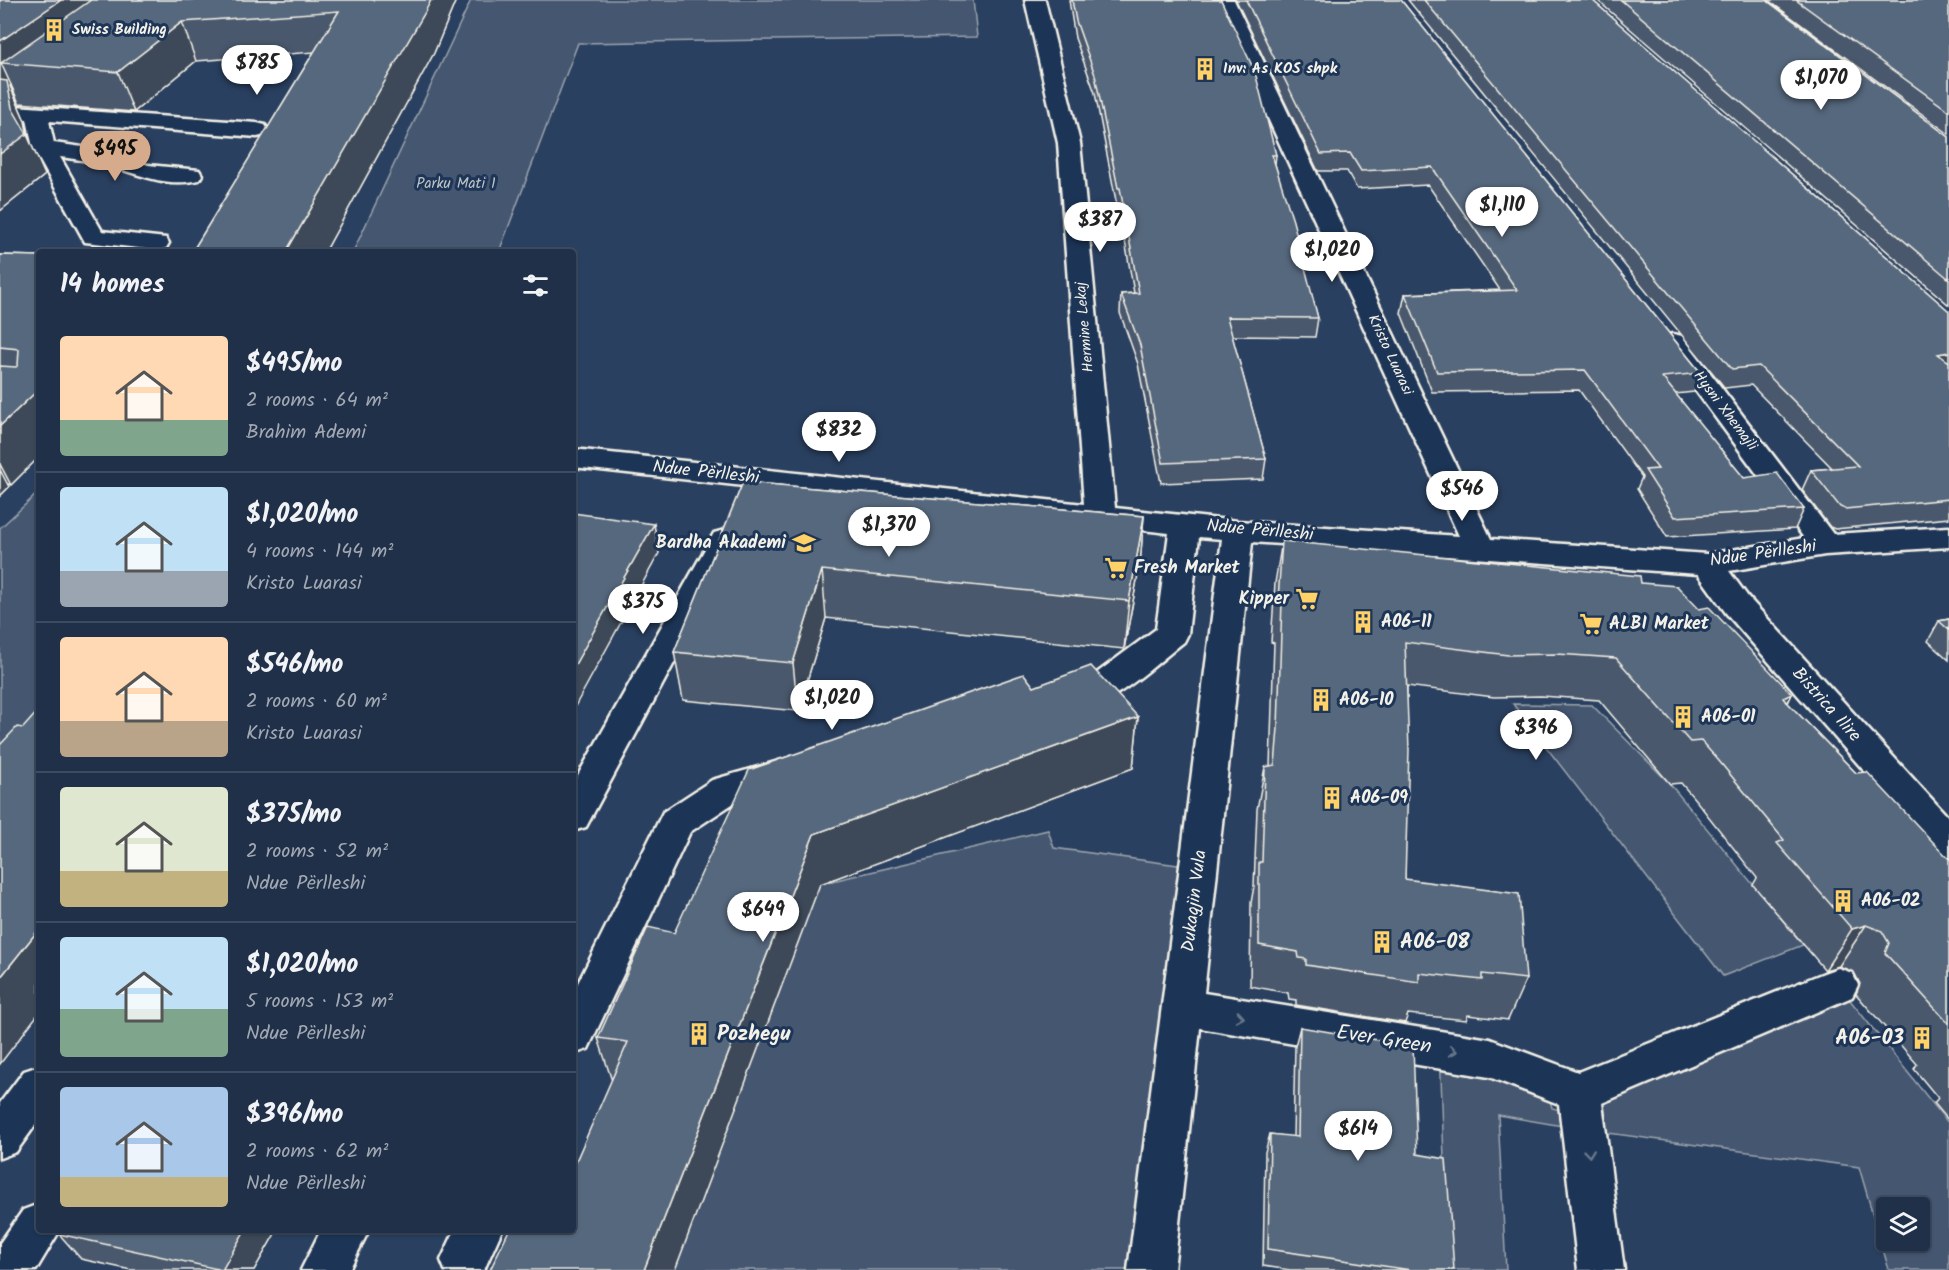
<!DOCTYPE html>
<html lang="en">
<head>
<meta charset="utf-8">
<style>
  body { margin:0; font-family:Kalam,sans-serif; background:#28384f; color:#f1f3f6; height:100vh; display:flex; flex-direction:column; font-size:22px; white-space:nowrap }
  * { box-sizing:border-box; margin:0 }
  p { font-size:20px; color:#a2a9b4 }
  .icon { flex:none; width:33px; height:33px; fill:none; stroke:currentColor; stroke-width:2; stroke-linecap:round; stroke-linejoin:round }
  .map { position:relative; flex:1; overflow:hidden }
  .side { position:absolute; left:36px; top:249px; width:540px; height:984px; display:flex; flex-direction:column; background:#203048; border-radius:6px; box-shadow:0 2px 4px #0004,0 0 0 2px #3d4b60 }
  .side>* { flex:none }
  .buttons { position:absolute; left:1876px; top:1197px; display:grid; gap:12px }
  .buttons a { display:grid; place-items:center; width:54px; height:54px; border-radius:6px; background:#203048; box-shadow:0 2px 4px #0004,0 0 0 2px #3d4b60; font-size:30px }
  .price { position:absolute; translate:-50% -51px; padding:0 14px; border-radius:21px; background:#fff; color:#222; font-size:20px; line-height:39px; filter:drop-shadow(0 2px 3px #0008) }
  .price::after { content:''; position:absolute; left:50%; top:36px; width:18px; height:14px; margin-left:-9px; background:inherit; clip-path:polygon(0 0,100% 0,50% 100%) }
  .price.current { background:#d6ab8b; color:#111 }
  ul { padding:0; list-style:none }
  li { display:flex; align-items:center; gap:18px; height:150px; padding:0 24px }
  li+li { border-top:2px solid #3d4b60 }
  li span { display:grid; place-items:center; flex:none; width:168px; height:120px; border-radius:6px; color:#555 }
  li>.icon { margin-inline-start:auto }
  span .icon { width:72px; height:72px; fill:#fffc; stroke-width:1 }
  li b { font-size:26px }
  h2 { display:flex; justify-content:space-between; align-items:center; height:72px; padding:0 24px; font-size:26px }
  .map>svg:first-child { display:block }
</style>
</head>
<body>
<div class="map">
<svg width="1949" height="1270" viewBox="0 0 1949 1270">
  <rect width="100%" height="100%" fill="#2a4060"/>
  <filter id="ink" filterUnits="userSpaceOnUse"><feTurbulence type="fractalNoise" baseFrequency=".0167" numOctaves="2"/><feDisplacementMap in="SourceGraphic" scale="12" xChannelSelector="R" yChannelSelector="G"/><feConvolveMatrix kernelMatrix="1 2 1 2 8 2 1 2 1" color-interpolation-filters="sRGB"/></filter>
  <g filter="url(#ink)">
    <path fill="#445771" stroke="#9ca4ac" stroke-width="1.5" fill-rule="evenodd" d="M471,0H973L977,37L578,43L499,252H353Z
      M39,492V780L0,823V528Z
      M1513,704L1592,705L1670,784L1803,945L1723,976Z
      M1048,830L1054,848L1199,868L1151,1270H675L820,884Z
      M1838,985L1949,1124V1270H1889L1859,1167L1586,1130L1498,1115L1506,1270H1448L1440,1049L1544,1078L1552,1108L1583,1116L1579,1092ZM1887,1208H1920V1240H1887Z"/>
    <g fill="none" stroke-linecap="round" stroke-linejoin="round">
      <g stroke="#f4f1e8" stroke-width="5">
        <path id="minor" d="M1025,0H1045L1080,143L1115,508L1238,521L1459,536L1214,0H1234L1491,539L1707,554L1804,538L1660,342L1664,336L1673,334L1682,336L1833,534L1949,527V547L1825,555L1729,571L1748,597L1949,818V858L1936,853L1726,613L1698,574L1252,542L1204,993L1490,1039L1578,1072L1824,973L1838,968L1852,973L1858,985L1852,997L1602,1103L1624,1270H1578L1559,1104L1489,1077L1200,1028L1174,1270H1128L1222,539L1199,537L1188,634L1184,642C1150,668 1098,722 1053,709L1048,700L1053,691L1082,684L1156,629L1169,533L573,467V449L1084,504L1058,143Z
          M0,105L257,123L265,125L268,130L265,135L257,137L49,121L54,143L104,150L148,165L199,170L202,175L199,180C161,189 132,170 98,163C86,160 73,159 60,157L102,231L166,238L169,243L166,248L157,250L85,242L33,148L27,119L0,117Z
          M725,530L736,533L740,540L586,827L573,831V784L710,540L714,533Z
          M786,759L799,763L804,773L799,783L737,801L690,832L588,1049L573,1054V993L663,812L712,780Z
          M39,1066V1120L16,1152L0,1158V1103L24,1071Z
          M39,1204V1230H60L36,1270H0V1243L23,1210Z
          M321,1230H369L349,1270H301Z
          M455,1230H502L484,1270H445L441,1260Z"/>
      </g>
      <use href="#minor" fill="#1d3557" fill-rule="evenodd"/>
    </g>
    <path fill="#4a596c" stroke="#f4f1e8" stroke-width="1.5" d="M0,0H456L434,53L325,252H192L314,52L196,61L134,112L19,103L11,85L10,86L25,121L28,137L45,175L0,211Z
      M1069,0H1221L1276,155L1275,164L1318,318L1315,337L1232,336L1266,459L1263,479L1161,483L1138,364L1120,313L1121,294L1134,293L1119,206H1117L1095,93L1075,38Z
      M1236,0H1401L1701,373L1694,392L1675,394L1744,478L1804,509L1795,529L1667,537L1637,489L1642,477L1579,390L1432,392L1401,313L1405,294L1500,290L1428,185L1357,189L1347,171H1318Z
      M1408,0H1592L1949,311V518L1835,529L1830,527L1802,490L1811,470L1832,468L1751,385L1725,388Z
      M1597,0H1766L1949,137V305Z
      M1768,0H1949V134Z
      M0,255L39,256V457L11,485L8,484L9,487L0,496Z
      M743,482L1144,516L1140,564L1124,649L826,618L798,711L683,700L674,652Z
      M1282,541L1641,583L1699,609L1792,694L1788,703L1856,773L1949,859V1121L1934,1103L1938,1098L1914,1069L1917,1064L1856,994L1860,984L1854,972L1839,966L1825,970L1753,885L1757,878L1698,803L1681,783L1670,784L1599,700L1541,696L1494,697L1407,686L1405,879L1526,979L1508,1020L1468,1015L1466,1020L1408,1014L1405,1023L1296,1005V1000L1289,999L1288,993L1250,986L1251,903L1254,886L1257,809L1265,767L1270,766L1274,643L1271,642L1275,583Z
      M1949,619V660L1928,641L1939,621Z
      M1034,687L1138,717L1133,768L820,884L545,1231L612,1081L598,1038L674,933Z
      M1300,1027L1417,1154L1454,1270H1290L1263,1266L1265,1152L1270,1134L1293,1137L1295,1046Z
      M62,1230H277L254,1270H131L81,1259L59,1234Z"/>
    <path fill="#3c4858" stroke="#f4f1e8" stroke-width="1.5" d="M61,0H129L1,63L11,85L10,86L25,121L28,137L45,175L0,211V41Z
      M431,0H456L434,53L325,252H286Z
      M182,22L196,61L134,112L118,72Z
      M1949,352V370L1938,354Z
      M39,389V457L11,485L0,464V426Z
      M0,470L9,487L0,496Z
      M1144,516L1140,564L1124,649L1129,601Z
      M654,524L659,553L573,710V668Z
      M822,570L826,618L798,711L793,663Z
      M1792,694L1770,737L1783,698Z
      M1138,717L1133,768L820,884L675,1270H644L814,834Z
      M1866,925L1839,966L1825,970L1852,929Z
      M39,929V1013L0,1064V978Z
      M245,1230H277L254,1270H222Z"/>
    <path fill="#56677d" stroke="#f4f1e8" stroke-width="1.5" d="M0,0H61L0,41Z
      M91,0H431L424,14L286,252H192L339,11L182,22L118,72L1,63Z
      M1072,0H1221L1255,72L1276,155H1272L1293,221L1318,318L1227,317L1266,459L1163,463L1140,345L1121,294L1139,293L1120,188H1118L1095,75L1076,21Z
      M1246,0H1401L1701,373L1662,377L1744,478L1777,473L1804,509L1675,517L1645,470L1658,469L1585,370L1437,372L1405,294L1517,290L1432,167L1361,171L1350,153L1321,154Z
      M1424,0H1592L1949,311V352L1938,354L1949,362V499L1845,509L1840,507L1811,470L1858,466L1759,366L1732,369Z
      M1621,0H1766L1949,137V279Z
      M1796,0H1949V111Z
      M0,80L7,81L12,108L27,134L0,154Z
      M0,255L39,256V389L0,426V366L16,367L18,365L19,349L0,347Z
      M743,482L1144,516L1129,601L822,570L793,663L674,652Z
      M573,513L654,524L573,668Z
      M1282,541L1640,576L1641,583L1677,586L1699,609L1709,607L1792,694L1783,698L1856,773L1867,772L1949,859V1024L1885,953L1889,943L1882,931L1866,925L1852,929L1777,843L1784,840L1719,761L1701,741L1690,742L1616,658L1557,654L1508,655L1405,642L1409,750L1405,879L1519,894L1526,979L1482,974V980L1419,973V982L1306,965V959L1299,958L1298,952L1259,945V862H1262L1265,767L1275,765L1278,728L1282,600H1278Z
      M1949,619V630L1939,621Z
      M1091,666L1138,717L814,834L644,1270H490L509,1230H542L545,1231V1230H573V1168L628,1042L598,1038L648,927L674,933L749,770L1024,674L1034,687Z
      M39,710V929L0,978V745L17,727L23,728Z
      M1300,1027L1413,1046L1417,1154L1446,1159L1454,1270H1411L1268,1249L1270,1134L1298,1137Z
      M62,1230H245L222,1270L59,1234Z"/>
    <defs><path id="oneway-chevron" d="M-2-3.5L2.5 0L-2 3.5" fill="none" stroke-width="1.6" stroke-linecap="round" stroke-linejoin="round" transform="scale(1.5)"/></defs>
    <g stroke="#68778a">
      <use href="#oneway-chevron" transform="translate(1240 1017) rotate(9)"/>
      <use href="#oneway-chevron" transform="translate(1453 1051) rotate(10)"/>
      <use href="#oneway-chevron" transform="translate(1589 1153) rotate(84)"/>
    </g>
  </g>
  <defs>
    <g id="building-bare" transform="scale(1.8)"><path d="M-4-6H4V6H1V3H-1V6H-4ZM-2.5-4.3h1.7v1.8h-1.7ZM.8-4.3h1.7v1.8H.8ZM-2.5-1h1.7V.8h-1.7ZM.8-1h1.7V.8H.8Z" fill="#ffd166" stroke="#1d3557" stroke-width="2.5" paint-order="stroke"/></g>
    <g id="school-bare" transform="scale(1.8)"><path d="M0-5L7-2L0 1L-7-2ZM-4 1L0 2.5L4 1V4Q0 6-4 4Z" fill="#ffd166" stroke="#1d3557" stroke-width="2.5" paint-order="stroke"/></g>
    <g id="supermarket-bare" transform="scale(1.8)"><path d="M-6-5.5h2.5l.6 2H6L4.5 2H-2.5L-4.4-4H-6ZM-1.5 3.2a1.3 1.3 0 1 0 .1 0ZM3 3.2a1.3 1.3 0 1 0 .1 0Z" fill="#ffd166" stroke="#1d3557" stroke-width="2.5" paint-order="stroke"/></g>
  </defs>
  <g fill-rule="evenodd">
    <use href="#building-bare" x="54" y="30"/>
    <use href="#building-bare" x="1205" y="69"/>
    <use href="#school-bare" x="804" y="543"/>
    <use href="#supermarket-bare" x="1116" y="568"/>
    <use href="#supermarket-bare" x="1307" y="599"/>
    <use href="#building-bare" x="1363" y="622"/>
    <use href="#supermarket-bare" x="1591" y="624"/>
    <use href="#building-bare" x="1321" y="700"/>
    <use href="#building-bare" x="1683" y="717"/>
    <use href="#building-bare" x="1332" y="798"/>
    <use href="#building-bare" x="1843" y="901"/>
    <use href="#building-bare" x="1382" y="942"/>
    <use href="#building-bare" x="699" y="1034"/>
    <use href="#building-bare" x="1922" y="1038"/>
  </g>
  <g text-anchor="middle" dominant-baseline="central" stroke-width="6" stroke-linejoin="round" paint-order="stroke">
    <g font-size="15" font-weight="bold" fill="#f4f1e8" stroke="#1d3557" text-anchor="start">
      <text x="72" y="30">Swiss Building</text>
      <text x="1223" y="69">Inv: As KOS shpk</text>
    </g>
    <g font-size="15" fill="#bfc3c4" stroke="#1d3557">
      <text x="456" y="184">Parku Mati 1</text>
    </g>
    <g font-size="15" fill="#f4f1e8" stroke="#1d3557">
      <text transform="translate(1085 327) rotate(-95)">Hermine Lekaj</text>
      <text transform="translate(1390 355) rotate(65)">Kristo Luarasi</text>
      <text transform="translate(1725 411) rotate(53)">Hysni Xhemajli</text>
    </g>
    <g font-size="18" fill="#f4f1e8" stroke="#1d3557">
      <text transform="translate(706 473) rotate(6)">Ndue Përlleshi</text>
      <text transform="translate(1260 531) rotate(5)">Ndue Përlleshi</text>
      <text transform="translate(1763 554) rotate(-8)">Ndue Përlleshi</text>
      <text transform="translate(1826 705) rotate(48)">Bistrica Ilire</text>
      <text transform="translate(1195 901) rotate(-83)">Dukagjin Vula</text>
    </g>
    <g font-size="18" font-weight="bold" fill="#f4f1e8" stroke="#1d3557" text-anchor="start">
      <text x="786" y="543" text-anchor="end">Bardha Akademi</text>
      <text x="1134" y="568">Fresh Market</text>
      <text x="1289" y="599" text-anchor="end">Kipper</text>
      <text x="1381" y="622">A06-11</text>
      <text x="1609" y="624">ALBI Market</text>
      <text x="1339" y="700">A06-10</text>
      <text x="1701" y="717">A06-01</text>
      <text x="1350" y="798">A06-09</text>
      <text x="1861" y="901">A06-02</text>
    </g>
    <g font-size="21" font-weight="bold" fill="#f4f1e8" stroke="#1d3557" text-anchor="start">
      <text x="1400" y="942">A06-08</text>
      <text x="717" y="1034">Pozhegu</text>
      <text x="1904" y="1038" text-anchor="end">A06-03</text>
    </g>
    <g font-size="21" fill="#f4f1e8" stroke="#1d3557">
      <text transform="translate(1384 1040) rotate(9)">Ever Green</text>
    </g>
  </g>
</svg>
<div class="buttons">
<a><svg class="icon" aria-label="layers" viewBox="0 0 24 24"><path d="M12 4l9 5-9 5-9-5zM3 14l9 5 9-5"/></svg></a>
</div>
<b class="price" style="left:257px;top:96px">$785</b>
<b class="price" style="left:1821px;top:111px">$1,070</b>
<b class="price current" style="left:115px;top:182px">$495</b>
<b class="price" style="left:1502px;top:238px">$1,110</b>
<b class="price" style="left:1100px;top:253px">$387</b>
<b class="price" style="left:1332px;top:283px">$1,020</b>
<b class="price" style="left:839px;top:463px">$832</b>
<b class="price" style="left:1462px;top:522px">$546</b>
<b class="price" style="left:889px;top:558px">$1,370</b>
<b class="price" style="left:643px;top:635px">$375</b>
<b class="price" style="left:832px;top:731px">$1,020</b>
<b class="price" style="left:1536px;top:761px">$396</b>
<b class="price" style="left:763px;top:943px">$649</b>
<b class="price" style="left:1358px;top:1162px">$614</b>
<section class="side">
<h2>14 homes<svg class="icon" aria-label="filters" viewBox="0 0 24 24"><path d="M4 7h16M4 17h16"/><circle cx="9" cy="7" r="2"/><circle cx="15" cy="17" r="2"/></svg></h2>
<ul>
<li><span style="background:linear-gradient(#ffd9b3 70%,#7fa58c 0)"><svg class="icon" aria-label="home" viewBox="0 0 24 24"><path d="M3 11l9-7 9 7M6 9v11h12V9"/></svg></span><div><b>$495/mo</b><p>2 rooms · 64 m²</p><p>Brahim Ademi</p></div></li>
<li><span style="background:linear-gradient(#bfe0f5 70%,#9aa5b1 0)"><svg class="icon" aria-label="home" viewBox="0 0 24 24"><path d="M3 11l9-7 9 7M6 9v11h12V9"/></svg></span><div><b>$1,020/mo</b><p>4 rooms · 144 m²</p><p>Kristo Luarasi</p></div></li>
<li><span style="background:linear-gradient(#ffd9b3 70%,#b9a48a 0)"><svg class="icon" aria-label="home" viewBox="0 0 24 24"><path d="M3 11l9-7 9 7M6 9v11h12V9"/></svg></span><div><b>$546/mo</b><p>2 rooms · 60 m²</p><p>Kristo Luarasi</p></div></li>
<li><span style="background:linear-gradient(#dfe7d0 70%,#c2b280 0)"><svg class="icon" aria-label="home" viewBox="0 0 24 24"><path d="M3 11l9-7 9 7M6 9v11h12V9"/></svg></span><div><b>$375/mo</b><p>2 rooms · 52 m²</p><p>Ndue Përlleshi</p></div></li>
<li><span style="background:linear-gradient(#bfe0f5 60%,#7fa58c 0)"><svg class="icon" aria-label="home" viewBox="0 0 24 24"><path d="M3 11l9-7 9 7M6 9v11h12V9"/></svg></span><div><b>$1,020/mo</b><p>5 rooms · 153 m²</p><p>Ndue Përlleshi</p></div></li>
<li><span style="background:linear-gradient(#a9c7e8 75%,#c2b280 0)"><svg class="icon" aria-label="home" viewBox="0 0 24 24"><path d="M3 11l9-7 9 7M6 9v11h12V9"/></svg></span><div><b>$396/mo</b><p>2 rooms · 62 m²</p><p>Ndue Përlleshi</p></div></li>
</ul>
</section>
</div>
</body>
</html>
